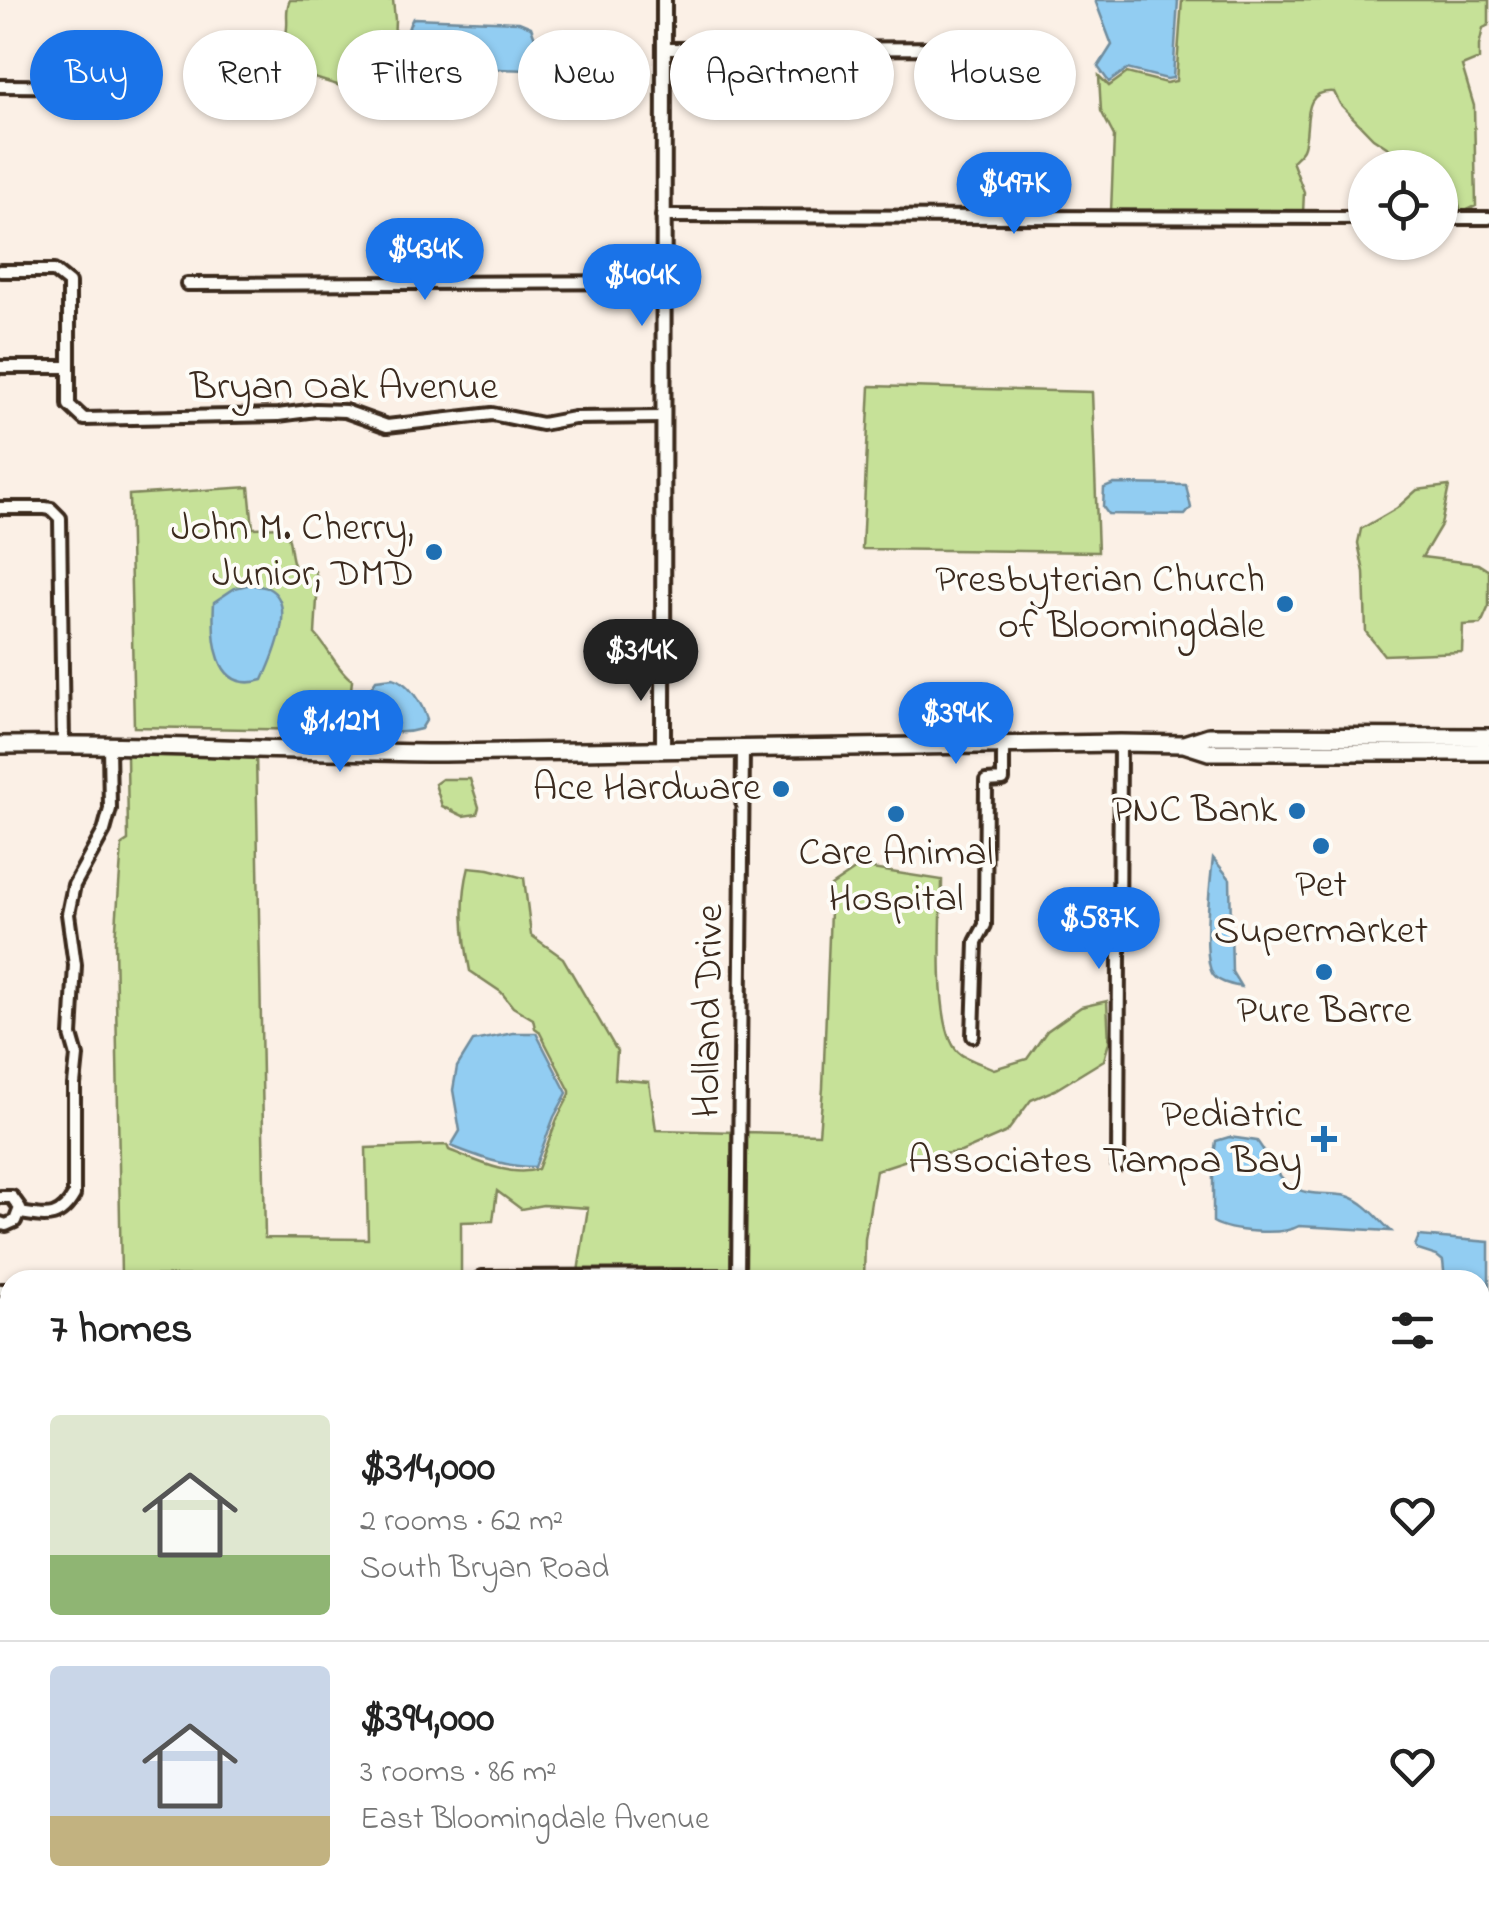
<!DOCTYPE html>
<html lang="en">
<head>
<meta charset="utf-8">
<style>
  body { margin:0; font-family:"Indie Flower",sans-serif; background:#f6f6f6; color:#222; height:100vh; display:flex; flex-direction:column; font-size:38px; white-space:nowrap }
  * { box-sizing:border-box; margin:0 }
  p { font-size:32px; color:#767676 }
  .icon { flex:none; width:55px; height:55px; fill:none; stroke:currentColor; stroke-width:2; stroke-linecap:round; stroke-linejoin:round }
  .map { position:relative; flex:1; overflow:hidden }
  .drawer { position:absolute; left:0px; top:1270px; width:1490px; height:640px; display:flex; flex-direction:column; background:#fff; border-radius:30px 30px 0 0; box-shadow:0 2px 8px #0004 }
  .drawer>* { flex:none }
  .top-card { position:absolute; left:30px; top:30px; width:1430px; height:90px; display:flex; gap:20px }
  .fabs { position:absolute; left:1348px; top:150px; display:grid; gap:20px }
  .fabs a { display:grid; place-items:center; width:110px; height:110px; border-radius:50%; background:#fff; box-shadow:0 2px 8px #0004; font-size:50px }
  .price { position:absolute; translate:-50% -85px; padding:0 22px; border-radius:35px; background:#1a73e8; color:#fff; font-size:32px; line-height:65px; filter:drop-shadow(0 2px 5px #0008) }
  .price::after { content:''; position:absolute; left:50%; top:60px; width:30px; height:22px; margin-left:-15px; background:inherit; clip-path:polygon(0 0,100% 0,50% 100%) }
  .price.selected { background:#222; color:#fff }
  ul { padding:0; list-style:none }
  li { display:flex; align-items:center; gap:30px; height:250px; padding:0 50px }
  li+li { border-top:2px solid #e0e0e0 }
  li span { display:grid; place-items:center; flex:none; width:280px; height:200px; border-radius:10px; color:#555 }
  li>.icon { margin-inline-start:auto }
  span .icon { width:120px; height:120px; fill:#fffc; stroke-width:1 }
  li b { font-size:42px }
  h2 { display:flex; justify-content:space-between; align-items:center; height:120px; padding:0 50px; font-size:42px }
  .pill { padding:0 35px; border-radius:45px; background:#fff; box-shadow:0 2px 8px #0004; font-size:35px; line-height:90px }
  .pill.selected { background:#1a73e8; color:#fff }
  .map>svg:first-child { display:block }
</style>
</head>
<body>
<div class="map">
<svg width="1489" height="1910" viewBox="0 0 1489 1910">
  <rect width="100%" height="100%" fill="#fbf0e6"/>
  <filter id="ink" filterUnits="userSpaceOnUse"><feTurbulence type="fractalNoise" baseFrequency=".01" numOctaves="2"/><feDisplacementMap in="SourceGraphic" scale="20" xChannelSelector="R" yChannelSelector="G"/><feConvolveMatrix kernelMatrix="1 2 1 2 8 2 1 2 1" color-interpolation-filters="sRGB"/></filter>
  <g filter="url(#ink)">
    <path fill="#c6e198" stroke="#80865b" stroke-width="2.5" d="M290,0H393L395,20L392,85L344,87L304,75L284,72C280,56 286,43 287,27C288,16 285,10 290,0Z
      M1182,0H1489V25L1483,28L1479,46V59L1462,66L1474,106L1476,206L1461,213L1455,187L1440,183V168L1417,167L1373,138L1340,104L1334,92C1298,89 1312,129 1303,149C1300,154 1296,157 1292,161L1304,192L1303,213L1111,212L1114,136L1101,111L1099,76L1109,86L1127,73L1166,83L1176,81Z
      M870,386L1092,392L1098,552L862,549Z
      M1449,486L1441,525L1422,557L1478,564L1489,571V606L1481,624L1463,625L1462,652L1384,655L1366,632L1364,572L1358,543L1361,529L1397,508L1417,490Z
      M249,487L253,528L284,527C292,538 289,555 295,567L315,571L318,581L315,634C328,648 339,672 352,680L350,701L365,733L370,736L315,730L134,727L129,495Z
      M127,751L256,754L265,1238L368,1239L366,1148L447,1145L449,1150C475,1160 510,1178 538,1169L557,1119L570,1094V1091L539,1031L535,1028L533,1019L513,1007L501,992L470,971C463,935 460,902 469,867L489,869L524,878L531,935L563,958L617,1051L615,1079L649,1082L656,1130L735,1132L733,1271L578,1272L588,1208L543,1205L521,1209L497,1191L493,1221L461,1222V1280H262L261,1275L121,1276L115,941L122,845L128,841Z
      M442,779H470L479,807L477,814L463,816L442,806L435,784Z
      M859,867L942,880C942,915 933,1027 958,1052C966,1060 984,1064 994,1069L1027,1059L1047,1031L1081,1007L1107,1001L1109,1042L1104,1060L1055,1090L1031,1100L1007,1132L961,1152L919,1156L876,1170L865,1239L864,1280H742L744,1132L819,1134L823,1088L831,886Z
      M10,1695V1837L0,1827V1696Z
      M22,1900H124L126,1910H18Z"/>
    <path fill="#92cdf2" stroke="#6f8c9d" stroke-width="2.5" d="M1095,0H1178L1173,78L1167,79L1127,69L1109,82L1098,67L1112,45Z
      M413,18L519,22L531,27L540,52V64L531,70L427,67L411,63C406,47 404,33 413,18Z
      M1114,484L1186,485L1191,508L1185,515L1108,514L1103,507L1104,488Z
      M251,584C252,585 266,587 268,588C298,603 273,658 263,680C213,695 212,635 214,602L235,588Z
      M393,678C409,682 422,704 427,719L421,729C405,734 381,734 369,722C365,707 366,693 376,680Z
      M1213,858L1230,879L1232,972L1241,987C1232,985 1216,982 1212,973C1202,952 1210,883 1213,858Z
      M513,1033H536L567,1093L554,1117L535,1167C504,1167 479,1157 451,1146L460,1131L453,1090L457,1067L473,1041Z
      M1229,1137L1257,1141C1269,1156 1273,1173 1291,1186C1308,1197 1328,1192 1347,1196C1365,1201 1378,1219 1391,1231L1299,1226C1282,1236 1230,1232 1213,1222V1162L1216,1141Z
      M1419,1236L1489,1242V1320H1480V1280H1445L1443,1261L1437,1256L1418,1250L1415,1246Z"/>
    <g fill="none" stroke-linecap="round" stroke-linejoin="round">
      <g stroke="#3b2a1e" stroke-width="18">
        <path id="minor" d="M663,49L1012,48L1032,40
          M0,86L146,87
          M662,216L1365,218
          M1440,218H1489
          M0,271H54L69,283V367H0
          M187,284L663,282
          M69,367V405L84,419L278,415L316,410L345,411L387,426L492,414L542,424L574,418L663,417
          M0,508H45L51,509L60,518L63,744
          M973,1036L976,942L985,925L986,781L1003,780V743
          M1118,1165L1120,743
          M0,1197H12L20,1208L15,1221L6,1225L0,1223
          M20,1213C47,1217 59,1221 74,1195V1085L77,1056L71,1035L75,965L68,914L74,885L104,831L110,809L109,745
          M482,1277L737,1276
          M738,1280L743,748
          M0,1290H10
          M0,1563H10
          M1480,1609L1489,1611
          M1480,1775L1489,1776
          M198,1910L199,1900
          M354,1910L365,1900
          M1421,1910V1900"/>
      </g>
      <g stroke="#3b2a1e" stroke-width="20">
        <path id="tertiary" d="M663,749L664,0
          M1480,1703L1489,1704
          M1288,1900L1289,1910"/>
      </g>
      <g stroke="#3b2a1e" stroke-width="22">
        <path id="secondary" d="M1184,744L1209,736L1489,737
          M0,745C148,743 296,752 444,753L1120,743L1184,744L1209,752H1489"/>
      </g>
      <use href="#minor" stroke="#fdfcf7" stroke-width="10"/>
      <use href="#tertiary" stroke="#fdfcf7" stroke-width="12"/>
      <use href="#secondary" stroke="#fdfcf7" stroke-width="15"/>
    </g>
  </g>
  <g fill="#1f6fb2" stroke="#fdfcf7" stroke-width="4">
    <circle cx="434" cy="552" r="10"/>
    <circle cx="1285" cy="604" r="10"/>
    <circle cx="781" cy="789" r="10"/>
    <circle cx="1297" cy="811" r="10"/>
    <circle cx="896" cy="814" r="10"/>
    <circle cx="1321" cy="846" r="10"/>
    <circle cx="1324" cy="972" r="10"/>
    <path d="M1319 1124h10v10h10v10h-10v10h-10v-10h-10v-10h10z"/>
  </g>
  <g text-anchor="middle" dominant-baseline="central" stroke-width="8" stroke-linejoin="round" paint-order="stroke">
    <g font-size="40" fill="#3b2a1e" stroke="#fdfcf7">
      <text x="344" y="388">Bryan Oak Avenue</text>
      <text transform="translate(710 1011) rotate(-89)">Holland Drive</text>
    </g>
    <g font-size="40" fill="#3b2a1e" stroke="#fdfcf7" text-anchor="end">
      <text x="414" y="529">John M. Cherry,<tspan x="414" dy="46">Junior, DMD</tspan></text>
      <text x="1265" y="581">Presbyterian Church<tspan x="1265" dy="46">of Bloomingdale</tspan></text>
      <text x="761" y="789">Ace Hardware</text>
      <text x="1277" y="811">PNC Bank</text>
      <text x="896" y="854" text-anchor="middle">Care Animal<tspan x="896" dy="46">Hospital</tspan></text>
      <text x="1321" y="886" text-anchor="middle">Pet<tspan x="1321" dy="46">Supermarket</tspan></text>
      <text x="1324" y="1012" text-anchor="middle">Pure Barre</text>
      <text x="1302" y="1116">Pediatric<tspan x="1302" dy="46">Associates Tampa Bay</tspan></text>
    </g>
  </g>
</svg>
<div class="fabs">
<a><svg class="icon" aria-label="locate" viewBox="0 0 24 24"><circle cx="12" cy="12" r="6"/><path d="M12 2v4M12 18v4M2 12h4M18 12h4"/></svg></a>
</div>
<b class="price" style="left:1014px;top:237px">$497K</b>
<b class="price" style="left:425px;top:303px">$434K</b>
<b class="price" style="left:642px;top:329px">$404K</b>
<b class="price selected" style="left:641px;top:704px">$314K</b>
<b class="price" style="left:956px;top:767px">$394K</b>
<b class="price" style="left:340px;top:775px">$1.12M</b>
<b class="price" style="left:1099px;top:972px">$587K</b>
<div class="top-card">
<a class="pill selected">Buy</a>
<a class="pill">Rent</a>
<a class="pill">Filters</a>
<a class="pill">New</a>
<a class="pill">Apartment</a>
<a class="pill">House</a>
</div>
<section class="drawer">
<h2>7 homes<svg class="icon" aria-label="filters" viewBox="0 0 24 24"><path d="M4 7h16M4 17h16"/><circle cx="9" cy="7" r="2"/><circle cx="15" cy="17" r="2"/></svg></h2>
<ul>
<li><span style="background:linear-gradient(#dfe7d0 70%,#8fb573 0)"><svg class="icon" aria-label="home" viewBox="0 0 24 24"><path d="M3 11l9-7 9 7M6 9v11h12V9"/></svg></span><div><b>$314,000</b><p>2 rooms · 62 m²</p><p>South Bryan Road</p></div><svg class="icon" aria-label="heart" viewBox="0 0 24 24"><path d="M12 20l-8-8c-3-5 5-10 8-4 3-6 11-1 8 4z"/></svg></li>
<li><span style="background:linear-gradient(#c9d6e8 75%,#c2b280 0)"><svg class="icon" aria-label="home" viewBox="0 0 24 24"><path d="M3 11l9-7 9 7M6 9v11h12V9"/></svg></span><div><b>$394,000</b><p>3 rooms · 86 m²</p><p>East Bloomingdale Avenue</p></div><svg class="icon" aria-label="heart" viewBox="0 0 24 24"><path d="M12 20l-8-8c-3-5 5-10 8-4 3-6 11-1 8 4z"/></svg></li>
</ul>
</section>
</div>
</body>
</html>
